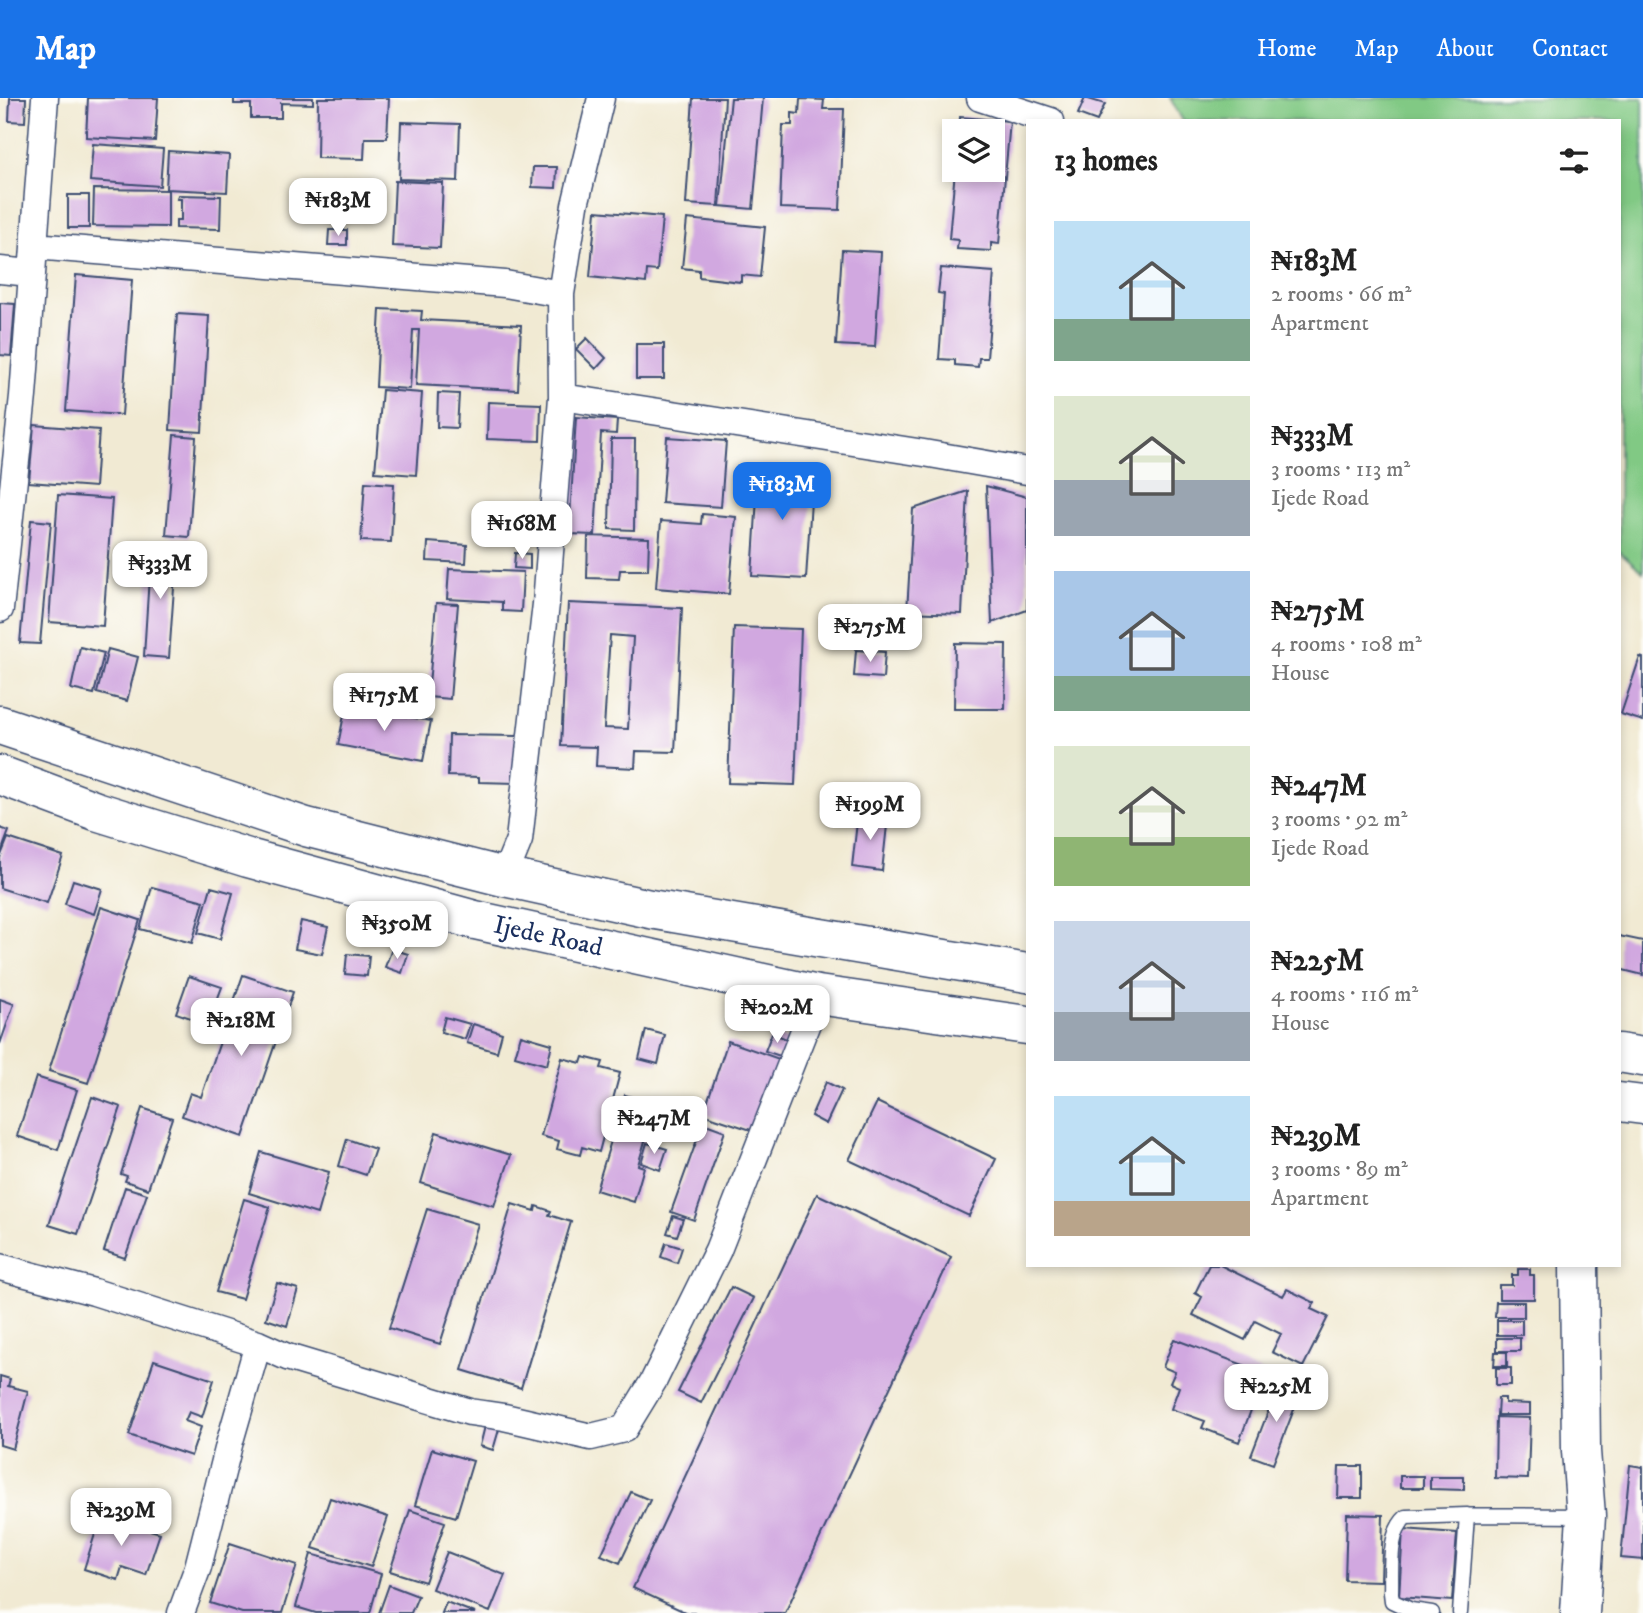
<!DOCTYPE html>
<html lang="en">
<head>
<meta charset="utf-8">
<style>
  body { margin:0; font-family:"IM FELL DW Pica",serif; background:#f2f2f2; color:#222; height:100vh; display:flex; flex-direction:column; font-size:26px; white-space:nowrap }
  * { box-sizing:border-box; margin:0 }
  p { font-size:23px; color:#767676 }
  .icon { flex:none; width:38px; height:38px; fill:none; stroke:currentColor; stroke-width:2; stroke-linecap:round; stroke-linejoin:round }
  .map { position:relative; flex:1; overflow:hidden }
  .panel { position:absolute; left:1026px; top:21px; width:595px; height:1148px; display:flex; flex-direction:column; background:#fff; border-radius:0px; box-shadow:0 4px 10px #0003 }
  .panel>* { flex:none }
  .tools { position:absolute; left:942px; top:21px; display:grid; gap:14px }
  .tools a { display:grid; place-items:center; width:63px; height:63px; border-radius:0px; background:#fff; box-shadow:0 4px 10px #0003; font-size:35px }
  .price { position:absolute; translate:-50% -60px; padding:0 16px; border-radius:14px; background:#fff; color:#222; font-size:23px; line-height:46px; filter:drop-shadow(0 2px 4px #0008) }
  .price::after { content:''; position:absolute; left:50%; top:42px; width:21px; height:16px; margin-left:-10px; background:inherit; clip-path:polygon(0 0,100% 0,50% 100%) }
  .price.selected { background:#1a73e8; color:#fff }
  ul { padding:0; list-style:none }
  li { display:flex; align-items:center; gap:21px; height:175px; padding:0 28px }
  li span { display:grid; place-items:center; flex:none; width:196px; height:140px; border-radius:0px; color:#555 }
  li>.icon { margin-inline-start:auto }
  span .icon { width:84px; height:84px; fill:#fffc; stroke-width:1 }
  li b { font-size:30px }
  h2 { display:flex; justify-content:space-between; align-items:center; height:84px; padding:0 28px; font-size:30px }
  header { display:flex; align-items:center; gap:42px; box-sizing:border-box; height:98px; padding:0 35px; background:#1a73e8; color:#fff }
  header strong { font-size:33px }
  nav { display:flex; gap:38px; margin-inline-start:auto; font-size:24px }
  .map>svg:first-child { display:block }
</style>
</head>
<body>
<header>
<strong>Map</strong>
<nav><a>Home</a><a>Map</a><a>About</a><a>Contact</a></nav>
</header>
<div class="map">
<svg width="1643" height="1515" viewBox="0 0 1643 1515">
  <rect width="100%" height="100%" fill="#fdfcf7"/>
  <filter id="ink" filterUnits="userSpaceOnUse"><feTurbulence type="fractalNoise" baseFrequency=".0143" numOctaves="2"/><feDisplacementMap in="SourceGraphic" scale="14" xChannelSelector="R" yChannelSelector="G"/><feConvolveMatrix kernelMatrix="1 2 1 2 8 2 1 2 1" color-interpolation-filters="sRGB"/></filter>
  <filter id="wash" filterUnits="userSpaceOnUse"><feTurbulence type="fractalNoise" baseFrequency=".00686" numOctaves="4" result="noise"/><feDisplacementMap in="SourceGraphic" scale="28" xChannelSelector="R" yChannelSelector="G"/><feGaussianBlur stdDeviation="1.57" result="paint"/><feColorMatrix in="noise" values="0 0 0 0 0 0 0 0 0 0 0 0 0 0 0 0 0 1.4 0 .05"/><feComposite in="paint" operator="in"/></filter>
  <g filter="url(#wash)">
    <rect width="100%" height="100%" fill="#f1ead3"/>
    <path fill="#81c984" stroke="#4e7c71" stroke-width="2" d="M1170,0H1643V474L1619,453V23H1183Z"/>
    <g id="blocks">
      <path fill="#d1a8e0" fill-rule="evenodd" d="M10,0H26L25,24L9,23Z
        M88,0H158L155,43L86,39Z
        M234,0H313V6L281,5V20H251V6H234Z
        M318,0H389L387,40H365L364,61L317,60Z
        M693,0H725L718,108L686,106Z
        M731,0H763L753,111L720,108Z
        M1085,0L1105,6L1097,23L1078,16Z
        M800,1L824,2L823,11H844L840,112L780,110L783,27H792V15L799,16Z
        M960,19L1010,23L999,146L991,145V153L957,151L958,142L949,141L955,72H992V33H959Z
        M401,24L460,26L458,83L399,81Z
        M93,46L163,51L160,88L90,83Z
        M168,53L229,57L227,94L166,91Z
        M533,69H557L556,90L532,89Z
        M395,83L443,85L440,150L392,148Z
        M94,91L168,92V129L93,128Z
        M68,97H89V130H68Z
        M178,97L221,98L220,131L176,130V122H181V101H177Z
        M596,113L662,119L657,173L647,172L646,185L590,179Z
        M687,121L765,129L760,179L741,177V184L699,179V172L682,170Z
        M329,132H347V147H328Z
        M842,152L881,154L875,249L836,247Z
        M941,170L994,174L987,260H979L978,269L955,267V262L939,261L944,196L938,195Z
        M76,177L132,182L122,317L66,313Z
        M0,205L15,206L11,258L0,257Z
        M380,211L422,213L421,222L521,227L518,292L416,287L419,232H413L410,291L376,289Z
        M177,216L209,218L202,334L170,332Z
        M587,240L606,260L596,271L576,251Z
        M636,246H664V281H636Z
        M382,292L422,295L416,377L375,374Z
        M438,295L459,296L457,330L437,329Z
        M488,304L541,306L540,343L487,341Z
        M576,319L617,322L616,336L601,335L595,437L569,436Z
        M34,327L99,332L95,389L29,384Z
        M174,337L196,339L189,439L166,437Z
        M667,339L726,343L721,409L662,405Z
        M611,341H635L634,432L609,431Z
        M759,368L813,371L806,481L752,478Z
        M365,384L394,386L391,444L361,443Z
        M986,388L1027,399V512L992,525Z
        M968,393L962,516L907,514L913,411Z
        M58,397L112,401L103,528L49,524Z
        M702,416L736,419L729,496L656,490L661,423L701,426Z
        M31,422L51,424L40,546L20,545Z
        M588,438L649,440L648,472H620L619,481L587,480Z
        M428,444L467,447L466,465L427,463Z
        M151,446L177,448L169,560L144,558Z
        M515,455L530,456V471L514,470Z
        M449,471L523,474L521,514L502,513V504L447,501Z
        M436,505L458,506L450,601L428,599Z
        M568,505L682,510L675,654L636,653L635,670L596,668L597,649L561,648ZM610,537L633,539L628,631L604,630Z
        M734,529L801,531L795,687L728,685Z
        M955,545L1006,546L1005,611H954Z
        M80,549L104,555L94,596L71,591Z
        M108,551L138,559L127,603L97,595Z
        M856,552L885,554L883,580L854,578Z
        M1640,559L1643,560V623L1621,616Z
        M346,607L431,623L423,663L338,647Z
        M449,637L517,638L516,685L479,684V679L448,678Z
        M858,715L888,718L882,773L852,769Z
        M0,730L9,733L0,757Z
        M8,740L63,758L47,805L0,790V760Z
        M73,782L102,791L94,816L65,806Z
        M152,789L204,803L192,845L140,831Z
        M211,789L233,795L220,841L198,835Z
        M101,809L140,822L88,985L49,973Z
        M301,823L328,829L322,856L295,851Z
        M1619,838L1643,843V877L1619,871Z
        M392,851L408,856L402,875L385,869Z
        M347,856L369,858L367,878L345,876Z
        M243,877L293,894L243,1039L182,1018L190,995L201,999Z
        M189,878L222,889L208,926L176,915Z
        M0,901L14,906L0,946Z
        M445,919L470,926L465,941L441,934Z
        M473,926L502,935L497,954L467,945Z
        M646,932L665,937L658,966L639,961Z
        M772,935L789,942L783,959L765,953Z
        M521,937L552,946L547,967L515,958Z
        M728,943L782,962L757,1034L703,1016Z
        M583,959L603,964L601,970L620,975L599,1054L582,1049L580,1057L557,1051L559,1043L541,1038L562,960L581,965Z
        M36,979L77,992L58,1052L17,1038Z
        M826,984L842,992L826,1026L811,1018Z
        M625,997L645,1003L641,1017L656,1021L651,1037L647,1036L638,1067L644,1069L634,1104L596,1092Z
        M92,999L121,1009L78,1136L49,1127Z
        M877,1004L996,1061L969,1118L849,1062Z
        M142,1010L172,1020L148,1091L125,1083L127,1078L121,1076Z
        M703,1025L725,1033L694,1122L671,1114Z
        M436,1034L511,1057L494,1108L421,1085Z
        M347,1041L375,1051L366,1077L339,1068Z
        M647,1045L667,1051L660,1072L641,1065Z
        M261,1054L329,1074L317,1116L249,1095Z
        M125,1089L147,1096L125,1160L104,1153Z
        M817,1096L951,1159L785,1515H687L633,1490Z
        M244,1101L270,1109L242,1201L216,1194Z
        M512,1106L535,1113L536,1108L551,1113L549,1117L571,1124L521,1290L462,1272Z
        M427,1111L478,1126L440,1246L389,1230Z
        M673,1118L683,1121L677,1138L667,1135Z
        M666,1145L682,1150L677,1165L661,1159Z
        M1209,1167H1220L1283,1198L1287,1191L1315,1205L1311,1211L1328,1219L1303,1269L1272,1254L1281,1236L1255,1223L1245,1242L1193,1217L1202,1199L1195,1195Z
        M1518,1171H1530V1177H1534V1201H1499V1187H1512V1177H1518Z
        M277,1185L298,1191L287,1228L266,1221Z
        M731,1189L754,1200L701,1305L678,1294Z
        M1496,1204H1524V1219H1495Z
        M1497,1222H1522V1237H1497Z
        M1497,1240H1520V1253H1497Z
        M1174,1241L1265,1275L1239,1344L1202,1330L1205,1323L1171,1311L1179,1289L1170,1285L1175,1274L1163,1269Z
        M1495,1254H1507V1268H1494Z
        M154,1262L214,1282L202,1319L189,1314L185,1323L201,1329L191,1358L129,1337Z
        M1496,1270H1511V1287H1496Z
        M0,1278L10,1281L8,1288L28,1293L13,1351L0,1347Z
        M1279,1285L1301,1293L1273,1366L1251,1358Z
        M1498,1300H1505V1305L1530,1306V1317H1497Z
        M1496,1319L1530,1320L1528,1381L1495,1380Z
        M486,1324L500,1328L493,1352L480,1348Z
        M432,1351L473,1363L456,1419L415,1407Z
        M1630,1367L1643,1369V1462L1621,1460Z
        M1339,1368H1362V1400H1338Z
        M1400,1378H1423V1390H1400Z
        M1430,1379H1464V1392L1430,1391Z
        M631,1394L650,1402L620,1465L601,1457Z
        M330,1400L388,1419L371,1469L313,1450Z
        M410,1412L445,1424L425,1484L390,1473Z
        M1347,1416L1383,1417L1381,1483L1345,1482Z
        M101,1417L160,1435L146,1477L122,1469L118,1482L84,1471Z
        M1403,1431L1457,1435L1452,1503L1399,1499Z
        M230,1445L297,1467L282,1515H242L210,1505Z
        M447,1454L505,1477L490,1514L432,1491Z
        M311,1456L381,1476L370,1515H316L296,1509Z
        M389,1487L418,1498L411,1515H379Z
        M446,1504L475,1515H442Z"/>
    </g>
  </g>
  <g filter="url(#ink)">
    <use href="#blocks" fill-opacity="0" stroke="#3b4b70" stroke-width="2"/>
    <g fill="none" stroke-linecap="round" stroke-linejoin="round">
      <g stroke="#3b4b70" stroke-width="17">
        <path id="lane" d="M1432,1515L1411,1512L1392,1503L1391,1495C1392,1472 1387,1436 1406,1419L1467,1417L1584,1418
          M1460,1515L1467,1417"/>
      </g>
      <g stroke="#3b4b70" stroke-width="29">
        <path id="street" d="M980,0L1051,23
          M34,148L505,186L561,196
          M0,172L31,175
          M562,299L924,355L1027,373
          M0,511L23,298L45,0
          M504,779L519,742L546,506L562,299L561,196L575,107L601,0
          M0,1169L94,1194L258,1246L287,1259L470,1314L504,1319L591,1339L624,1331L654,1282L718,1152L818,897
          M181,1515L198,1469L230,1343L258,1246"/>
      </g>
      <g stroke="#3b4b70" stroke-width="41">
        <g id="secondary">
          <path d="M0,627L306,729L504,779L650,811L1027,875"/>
          <path id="s1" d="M0,677L96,713L248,760L475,822L818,897L1027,927"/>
          <path d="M1619,955L1643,959"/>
          <path d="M1619,1004L1643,1007"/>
          <path d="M1579,1167L1581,1353L1586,1418L1580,1515"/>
        </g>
      </g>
      <use href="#lane" stroke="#fff" stroke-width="14"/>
      <use href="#street" stroke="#fff" stroke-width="26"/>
      <use href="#secondary" stroke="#fff" stroke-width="38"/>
    </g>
  </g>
  <g text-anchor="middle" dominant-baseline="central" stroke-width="5" stroke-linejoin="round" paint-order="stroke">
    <g font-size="26" fill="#1b2f5e" stroke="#fdfcf7">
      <text stroke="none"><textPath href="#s1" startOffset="572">Ijede Road</textPath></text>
    </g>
  </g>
</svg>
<div class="tools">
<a><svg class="icon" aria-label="layers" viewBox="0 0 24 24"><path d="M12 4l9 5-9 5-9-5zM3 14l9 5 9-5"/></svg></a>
</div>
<b class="price" style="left:338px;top:140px">₦183M</b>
<b class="price selected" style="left:782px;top:424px">₦183M</b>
<b class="price" style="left:522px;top:463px">₦168M</b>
<b class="price" style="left:160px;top:503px">₦333M</b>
<b class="price" style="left:870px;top:566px">₦275M</b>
<b class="price" style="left:384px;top:635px">₦175M</b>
<b class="price" style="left:870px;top:744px">₦199M</b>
<b class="price" style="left:397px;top:863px">₦350M</b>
<b class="price" style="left:777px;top:947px">₦202M</b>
<b class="price" style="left:241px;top:960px">₦218M</b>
<b class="price" style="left:654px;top:1058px">₦247M</b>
<b class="price" style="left:1276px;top:1326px">₦225M</b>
<b class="price" style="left:121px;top:1450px">₦239M</b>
<section class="panel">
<h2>13 homes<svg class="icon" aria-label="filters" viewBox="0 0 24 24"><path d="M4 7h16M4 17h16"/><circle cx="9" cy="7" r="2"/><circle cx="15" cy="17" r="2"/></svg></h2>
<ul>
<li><span style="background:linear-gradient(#bfe0f5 70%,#7fa58c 0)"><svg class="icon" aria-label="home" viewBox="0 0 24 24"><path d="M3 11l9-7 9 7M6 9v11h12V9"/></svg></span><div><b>₦183M</b><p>2 rooms · 66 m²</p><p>Apartment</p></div></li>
<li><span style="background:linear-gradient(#dfe7d0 60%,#9aa5b1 0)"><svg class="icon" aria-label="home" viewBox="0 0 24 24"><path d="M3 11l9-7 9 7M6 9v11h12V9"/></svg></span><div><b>₦333M</b><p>3 rooms · 113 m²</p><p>Ijede Road</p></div></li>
<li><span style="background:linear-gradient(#a9c7e8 75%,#7fa58c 0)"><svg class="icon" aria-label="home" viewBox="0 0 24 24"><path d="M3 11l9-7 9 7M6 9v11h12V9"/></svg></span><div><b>₦275M</b><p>4 rooms · 108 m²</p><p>House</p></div></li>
<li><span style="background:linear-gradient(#dfe7d0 65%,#8fb573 0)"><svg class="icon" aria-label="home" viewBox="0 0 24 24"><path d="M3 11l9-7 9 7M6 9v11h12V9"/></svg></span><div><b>₦247M</b><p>3 rooms · 92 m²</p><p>Ijede Road</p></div></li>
<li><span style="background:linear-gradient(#c9d6e8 65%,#9aa5b1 0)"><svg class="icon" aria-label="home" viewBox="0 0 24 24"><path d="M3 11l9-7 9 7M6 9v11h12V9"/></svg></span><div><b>₦225M</b><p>4 rooms · 116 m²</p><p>House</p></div></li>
<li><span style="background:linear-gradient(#bfe0f5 75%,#b9a48a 0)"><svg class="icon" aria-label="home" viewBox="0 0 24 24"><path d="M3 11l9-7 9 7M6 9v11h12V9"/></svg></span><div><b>₦239M</b><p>3 rooms · 89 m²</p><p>Apartment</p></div></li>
</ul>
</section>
</div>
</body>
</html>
